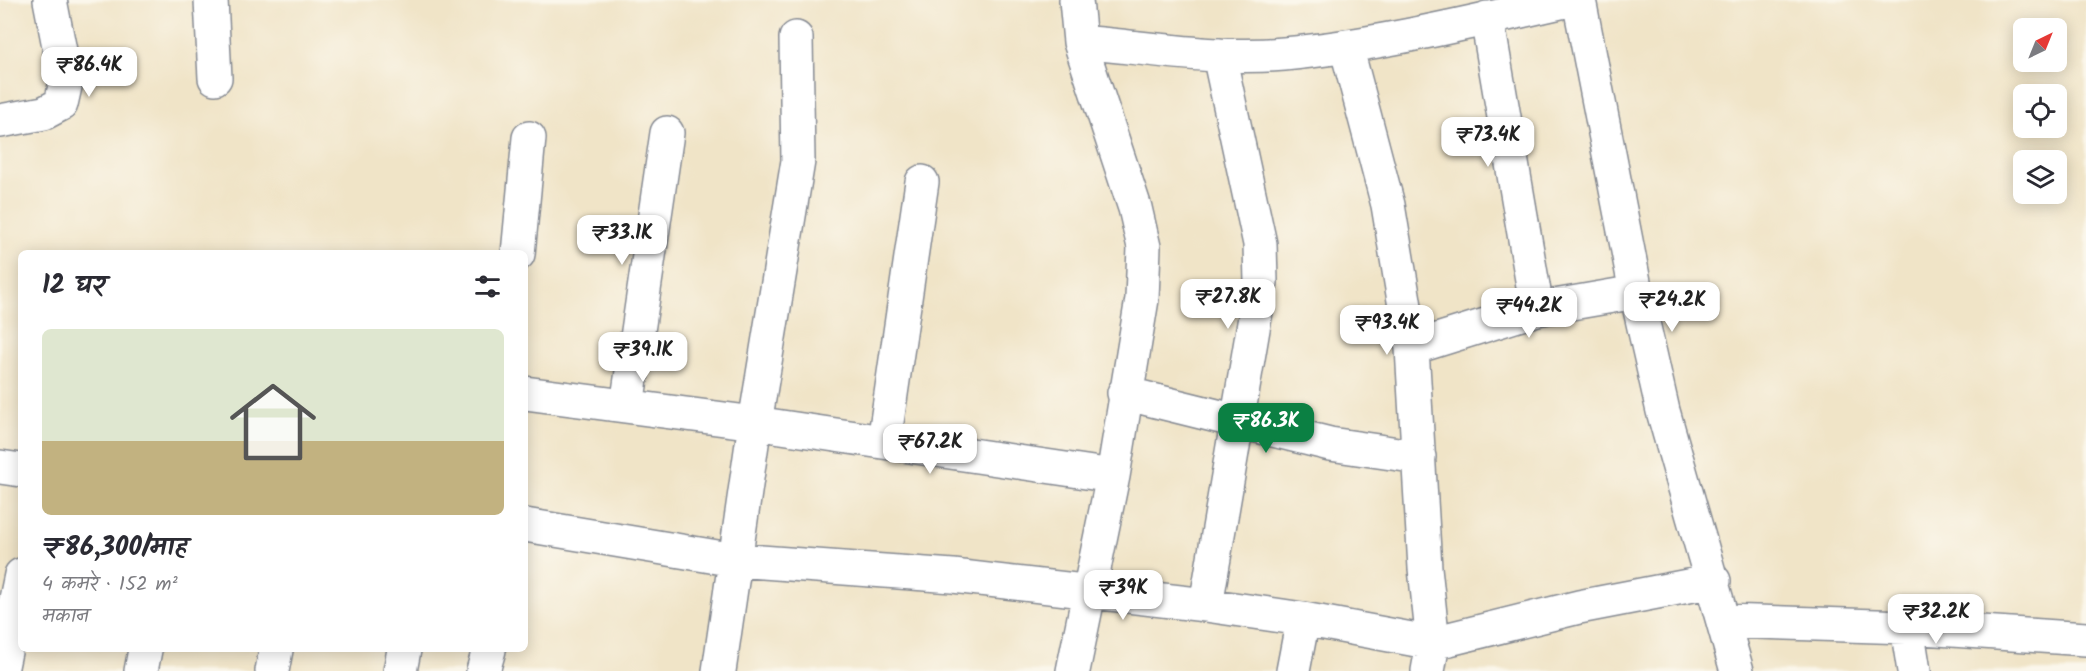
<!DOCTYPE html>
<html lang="hi">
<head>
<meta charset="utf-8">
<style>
  body { margin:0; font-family:Kalam,"Playpen Sans Deva",sans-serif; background:#f7f7f7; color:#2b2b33; height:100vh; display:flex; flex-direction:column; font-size:22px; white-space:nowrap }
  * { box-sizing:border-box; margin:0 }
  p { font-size:20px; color:#7c7c81 }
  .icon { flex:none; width:33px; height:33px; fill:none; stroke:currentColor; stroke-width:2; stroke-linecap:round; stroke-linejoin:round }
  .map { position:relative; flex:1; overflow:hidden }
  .details { position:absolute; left:18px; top:250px; width:510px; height:402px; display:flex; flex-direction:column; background:#fff; border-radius:9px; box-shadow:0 3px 15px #0003 }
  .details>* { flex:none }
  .needle { width:39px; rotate:43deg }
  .tools { position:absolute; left:2013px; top:18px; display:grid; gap:12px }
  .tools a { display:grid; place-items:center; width:54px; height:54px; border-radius:9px; background:#fff; box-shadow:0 3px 15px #0003; font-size:30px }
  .price { position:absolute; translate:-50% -51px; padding:0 14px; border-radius:12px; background:#fff; color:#222; font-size:20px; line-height:39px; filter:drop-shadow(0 2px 3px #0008) }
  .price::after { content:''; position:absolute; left:50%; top:36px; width:18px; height:14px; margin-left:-9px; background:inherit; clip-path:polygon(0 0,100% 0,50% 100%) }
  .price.selected { background:#0b8043; color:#fff }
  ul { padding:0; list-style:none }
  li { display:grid; align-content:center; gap:12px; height:318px; padding:0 24px }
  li+li { border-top:2px solid #e1e1e2 }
  li span { display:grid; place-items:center; height:186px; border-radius:9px; color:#555 }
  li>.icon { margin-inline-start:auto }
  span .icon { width:108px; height:108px; fill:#fffc; stroke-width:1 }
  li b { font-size:26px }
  h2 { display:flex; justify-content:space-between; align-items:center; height:72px; padding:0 24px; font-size:26px }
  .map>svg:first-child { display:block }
</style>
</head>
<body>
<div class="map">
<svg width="2086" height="671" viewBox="0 0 2086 671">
  <rect width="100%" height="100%" fill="#fbf7ec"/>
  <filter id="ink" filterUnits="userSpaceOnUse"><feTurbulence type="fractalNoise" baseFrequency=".0167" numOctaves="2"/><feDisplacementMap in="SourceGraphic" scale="12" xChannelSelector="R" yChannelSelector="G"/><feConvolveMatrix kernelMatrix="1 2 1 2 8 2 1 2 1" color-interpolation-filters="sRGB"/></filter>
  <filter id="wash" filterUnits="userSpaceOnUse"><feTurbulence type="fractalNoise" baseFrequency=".008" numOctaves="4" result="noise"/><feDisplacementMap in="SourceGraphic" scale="24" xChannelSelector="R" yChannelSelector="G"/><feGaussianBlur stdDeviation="1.35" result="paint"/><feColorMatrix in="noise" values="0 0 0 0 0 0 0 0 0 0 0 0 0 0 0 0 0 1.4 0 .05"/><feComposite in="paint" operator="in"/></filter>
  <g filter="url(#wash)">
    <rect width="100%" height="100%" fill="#f0e4c7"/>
  </g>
  <g filter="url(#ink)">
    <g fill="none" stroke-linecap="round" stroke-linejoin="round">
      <g stroke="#868a92" stroke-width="36">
        <path id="minor" d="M211,0L215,78
          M1579,0L1636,292L1663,411L1737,671
          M1487,18L1537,309
          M1080,42C1148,48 1217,60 1284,54C1380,45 1476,21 1570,0
          M1346,46L1388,205L1412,348L1425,568L1433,643L1428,671
          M0,121L44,113L61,104L66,82L50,0
          M518,254L529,138
          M1412,348L1537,309L1636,292
          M525,393L755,423L1113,476
          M1124,393L1330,444L1419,457
          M627,406L667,133
          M884,442L922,182
          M0,467L21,470
          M525,525L735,560L953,576L1206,605L1303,619L1433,643L1579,607L1714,581
          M1206,605L1261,282L1260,244L1219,55
          M1725,621L1907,627L2086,639
          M1907,627L1914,671
          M1,671L21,575
          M141,671L145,650
          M272,671L276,650
          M400,671L404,650
          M483,671L489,650
          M719,671L755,423L798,161L796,38
          M1073,671L1113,476L1142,299L1144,247L1135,208L1080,42L1076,0
          M1293,671L1303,619"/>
      </g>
      <use href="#minor" stroke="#fff" stroke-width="33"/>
    </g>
  </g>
</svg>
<div class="tools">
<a><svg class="needle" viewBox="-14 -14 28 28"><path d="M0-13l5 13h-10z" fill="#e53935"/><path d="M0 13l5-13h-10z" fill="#7c7c81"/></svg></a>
<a><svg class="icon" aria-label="locate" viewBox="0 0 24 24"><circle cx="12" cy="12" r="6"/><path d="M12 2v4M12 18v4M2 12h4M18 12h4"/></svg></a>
<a><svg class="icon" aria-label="layers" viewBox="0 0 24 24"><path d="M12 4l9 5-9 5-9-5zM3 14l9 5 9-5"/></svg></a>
</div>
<b class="price" style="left:89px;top:98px">₹86.4K</b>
<b class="price" style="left:1488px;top:168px">₹73.4K</b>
<b class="price" style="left:622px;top:266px">₹33.1K</b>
<b class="price" style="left:1228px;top:330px">₹27.8K</b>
<b class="price" style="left:1672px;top:333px">₹24.2K</b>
<b class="price" style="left:1529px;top:339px">₹44.2K</b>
<b class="price" style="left:1387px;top:356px">₹93.4K</b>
<b class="price" style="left:643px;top:383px">₹39.1K</b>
<b class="price selected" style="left:1266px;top:454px">₹86.3K</b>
<b class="price" style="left:930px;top:475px">₹67.2K</b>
<b class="price" style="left:1123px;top:621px">₹39K</b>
<b class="price" style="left:1936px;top:645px">₹32.2K</b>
<section class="details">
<h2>12 घर<svg class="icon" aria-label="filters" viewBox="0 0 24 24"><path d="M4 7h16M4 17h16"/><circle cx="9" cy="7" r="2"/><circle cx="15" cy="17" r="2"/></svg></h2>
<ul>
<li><span style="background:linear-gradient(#dfe7d0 60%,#c2b280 0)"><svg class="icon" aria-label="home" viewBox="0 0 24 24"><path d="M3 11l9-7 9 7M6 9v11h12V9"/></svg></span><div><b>₹86,300/माह</b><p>4 कमरे · 152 m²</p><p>मकान</p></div></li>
</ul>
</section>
</div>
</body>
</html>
